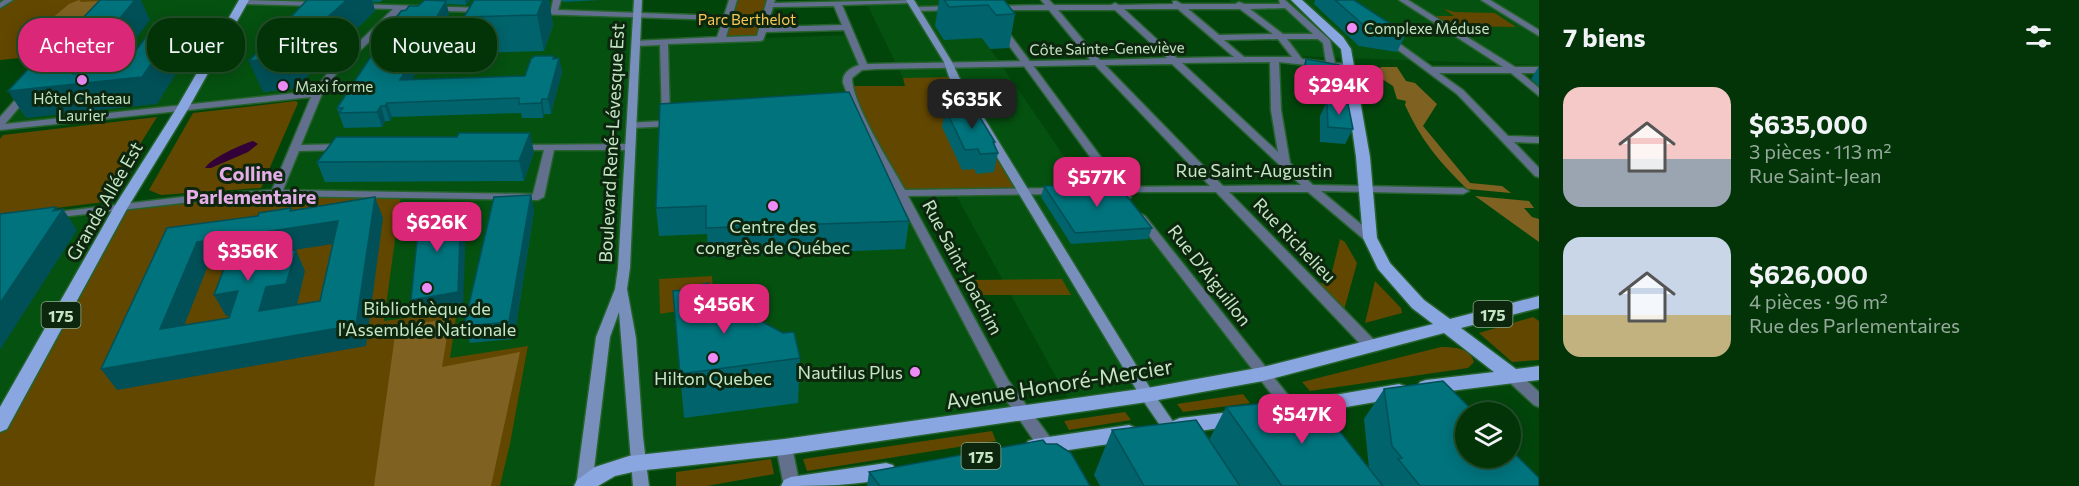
<!DOCTYPE html>
<html lang="fr">
<head>
<meta charset="utf-8">
<style>
  body { margin:0; font-family:Commissioner,sans-serif; background:#0c3c12; color:#f1f3f6; height:100vh; display:flex; flex-direction:column; font-size:22px; white-space:nowrap }
  * { box-sizing:border-box; margin:0 }
  p { font-size:20px; color:#96aa9c }
  .icon { flex:none; width:33px; height:33px; fill:none; stroke:currentColor; stroke-width:2; stroke-linecap:round; stroke-linejoin:round }
  .map { position:relative; flex:1; overflow:hidden }
  .panel { display:flex; flex-direction:column; background:#023408; width:540px }
  .panel>* { flex:none }
  .hud { position:absolute; left:18px; top:18px; width:570px; height:54px; display:flex; gap:12px }
  .fabs { position:absolute; left:1455px; top:402px; display:grid; gap:12px }
  .fabs a { display:grid; place-items:center; width:66px; height:66px; border-radius:50%; background:#023408; box-shadow:0 3px 15px #0003,0 0 0 2px #234f29; font-size:30px }
  .price { position:absolute; translate:-50% -51px; padding:0 14px; border-radius:12px; background:#db2777; color:#fff; font-size:20px; line-height:39px; filter:drop-shadow(0 2px 3px #0008) }
  .price::after { content:''; position:absolute; left:50%; top:36px; width:18px; height:14px; margin-left:-9px; background:inherit; clip-path:polygon(0 0,100% 0,50% 100%) }
  .price.current { background:#222; color:#fff }
  ul { padding:0; list-style:none }
  li { display:flex; align-items:center; gap:18px; height:150px; padding:0 24px }
  li span { display:grid; place-items:center; flex:none; width:168px; height:120px; border-radius:18px; color:#555 }
  li>.icon { margin-inline-start:auto }
  span .icon { width:72px; height:72px; fill:#fffc; stroke-width:1 }
  li b { font-size:26px }
  h2 { display:flex; justify-content:space-between; align-items:center; height:72px; padding:0 24px; font-size:26px }
  .pill { padding:0 21px; border-radius:24px; background:#023408; box-shadow:0 3px 15px #0003,0 0 0 2px #234f29; font-size:21px; line-height:54px }
  .pill.current { background:#db2777; color:#fff }
  main { display:flex; flex:1; min-height:0 }
  .map>svg:first-child { display:block }
</style>
</head>
<body>
<main>
<div class="map">
<svg width="1539" height="486" viewBox="0 0 1539 486">
  <rect width="100%" height="100%" fill="#02450b"/>
  <path fill="#055110" d="M101,0H638L637,43L852,35L864,66L847,83L1025,414L637,463L584,485L500,486L510,444L528,347L449,359L384,321L400,195L276,193L317,94L0,127V123Z
    M865,0H957L1087,190H1119L1263,374L1072,406L955,193L954,78H903Z
    M1229,0H1539V65L1296,56Z
    M121,207L0,424V222Z"/>
  <path fill="#624700" d="M0,0H101L50,55L0,60Z
    M733,0H771L760,38L721,39Z
    M1444,9L1455,12L1495,13L1516,27L1449,26L1433,16H1454Z
    M954,77L1025,192L901,193L848,86H905L903,78Z
    M296,101L298,103L261,188L161,195L149,190L193,113Z
    M157,117L104,202L0,215V139L3,135Z
    M276,193L401,195L384,321L457,311L450,358L528,346L510,444L500,486H0V424L121,207Z
    M1340,239L1345,242L1357,263L1344,310L1314,282L1329,284Z
    M712,276L714,305L660,314L659,279Z
    M1062,279L1071,295H980L973,280Z
    M1375,281L1401,308L1402,313L1365,323Z
    M1533,317L1539,321V360L1512,362L1479,333Z
    M1441,347C1455,347 1470,348 1474,362L1468,368L1310,391L1302,382Z
    M1243,394L1250,403L1183,412L1177,404Z
    M1125,412L1131,420L1069,430L1064,421Z
    M992,431L996,441L807,471L803,459Z
    M771,459L774,474L707,486H676V472Z"/>
  <path fill="#7f6221" d="M79,0L81,2L99,1L63,40L18,49L33,41L32,35L69,4Z
    M1382,67H1397L1406,81L1415,83L1437,104L1423,126L1470,183L1502,186L1511,193L1467,189C1441,164 1420,139 1405,105L1406,101L1397,99L1393,86L1382,79V75L1374,70Z
    M1475,196L1529,201L1534,208H1524L1532,217L1539,219V242Z
    M450,318L442,367L520,352L491,486H374L396,328Z"/>
  <path fill="#330038" d="M253,141L258,144L248,152L211,168H205C212,157 241,145 253,141Z"/>
  <g fill="none" stroke-linecap="round" stroke-linejoin="round">
    <g stroke="#25622c" stroke-width="3">
      <path id="pedestrian" d="M4,0H13L0,8V3Z"/>
    </g>
    <g stroke="#25622c" stroke-width="3">
      <path id="minor" d="M242,0L318,2L322,4L318,6L243,4L239,2Z
        M553,0H561L558,10L724,16L729,0H737L726,37L757,36L767,0H775L774,3L914,0V3H911L842,5L867,64L1090,60L1049,10H992V6H995L1045,5L1041,0H1049L1054,5H1111L1115,3L1119,5L1173,4V1H1176L1182,4H1235L1239,2L1244,4H1280L1279,0H1285L1330,40L1335,63L1349,64L1353,67L1349,70L1279,62L1281,110L1290,163L1313,185L1463,188L1469,191L1463,194L1321,191L1374,235L1376,238L1370,242L1366,241L1308,192H1229L1377,343L1379,347L1377,351H1367L1216,192H1105L1103,190L1109,187L1210,186L1095,65L876,69L862,70L852,78C852,104 891,165 905,190L1059,188L1065,191L1059,194L908,196L1008,380L1057,447L1059,452L1057,457L1051,458L1045,457L998,388L858,121L843,83C842,73 850,68 859,65L844,30L766,32L763,40L760,41L668,44L670,120L678,123L673,126L631,128L627,127V123L662,121L660,45L637,46L633,43L634,41L717,37L723,20L536,14L532,12L536,10H551ZM834,6L842,25L767,27L773,7ZM1285,8L1313,34H1283L1250,9ZM1124,9H1178L1234,57L1177,58ZM1188,9H1240L1273,34L1219,35ZM1058,10H1115L1167,58L1100,60ZM1278,39L1292,57H1244L1224,40ZM1287,39H1318L1323,43L1326,62L1302,59ZM1270,62L1271,110L1278,152L1182,63ZM1172,64L1301,185L1223,186L1105,65Z
        M1399,0H1408L1515,67H1539V73H1521L1539,88V96L1511,73H1439L1463,90L1508,136L1539,137V143L1514,142L1539,168V177L1535,176L1457,94L1382,38L1389,36L1432,67H1503Z
        M1481,0H1490L1539,30V36Z
        M357,4L483,8L487,10L483,12L402,10L336,74L322,94L301,145L344,144L349,147L344,150L299,151L283,190L533,194L544,150H518L513,147L514,145L630,144L635,147L630,150H554L544,197L538,200L276,196L199,201L52,218L48,217L46,215L48,213L199,195L272,190L311,97L0,130V117L24,90L27,89L32,92L5,124L314,91L330,70L393,9L360,8H357Z
        M957,6V10H954L916,11L912,9L916,7Z
        M1512,371L1517,372L1539,392V407L1534,405L1507,380L1505,376L1507,372Z
        M784,441L790,442L792,447L800,486H784L776,447L778,442Z"/>
    </g>
    <g stroke="#25622c" stroke-width="3">
      <path id="tertiary" d="M997,25H1003L1129,195L1131,197L1129,199H1121L997,29Z
        M1141,214L1145,216L1300,410L1303,414L1300,418L1295,420L1290,418L1137,220L1135,218Z"/>
    </g>
    <g stroke="#25622c" stroke-width="3">
      <path id="secondary" d="M634,0H642L630,268L627,289L636,338L643,437L649,486H633L619,312L610,337L592,486H576L596,337L615,289L618,268Z
        M906,0H914L952,62L959,77L1152,391L1174,423L1177,427L1174,431L1169,433L1164,431L1142,399L949,77L944,62Z"/>
    </g>
    <g stroke="#25622c" stroke-width="3">
      <path id="primary" d="M239,0H249L188,109L128,207L7,429L0,432V407L114,207L176,109Z
        M1291,0H1302L1343,37L1351,49L1370,157L1377,238L1390,263L1424,300L1450,319L1539,296V308L1461,328L1516,369L1539,366V380L1426,394L1420,392L1417,387L1420,382L1426,380L1494,372L1444,333L1263,381L1147,402L784,455L637,471L615,476L598,486H574L577,480L595,467L629,456L784,439L1147,388L1263,367L1433,324L1412,308L1378,269L1363,238L1356,157L1341,49Z
        M1399,384L1405,386L1408,391L1405,396L1399,398L1299,415L1292,413L1290,408L1292,403L1299,401Z
        M1239,411L1246,413L1248,418L1246,423L1239,425L1180,434L1173,431L1170,426L1173,421L1180,418Z
        M1129,425L1136,428L1139,433L1136,438L1129,441L1035,455L1028,453L1025,447L1028,441L1035,439Z
        M886,463L893,465L896,471L893,477C858,486 818,486 781,486L784,480L791,477Z"/>
    </g>
    <use href="#pedestrian" fill="#62708d" fill-rule="evenodd"/>
    <use href="#minor" fill="#62708d" fill-rule="evenodd"/>
    <use href="#tertiary" fill="#62708d" fill-rule="evenodd"/>
    <use href="#secondary" fill="#788fbc" fill-rule="evenodd"/>
    <use href="#primary" fill="#89a6e1" fill-rule="evenodd"/>
  </g>
  <path fill="#01636b" d="M307,0H383L380,2H373L375,11L295,88L263,92Z
    M438,0H470L466,5L446,4L449,14L412,80L525,76L554,59L559,58L562,72L551,114H544L543,118H522L521,113L392,117L390,121H385L382,127L344,128L337,108L406,10Z
    M474,0H549L553,25L544,51L473,53L464,17Z
    M562,0H601L563,2Z
    M939,0H1004L1015,14L1009,48L990,49L982,38L944,40L935,26Z
    M1315,0H1354L1406,34L1397,52L1359,46L1314,4Z
    M1306,59L1341,75L1336,85L1300,79L1302,69Z
    M1539,66V86L1531,79Z
    M1327,101L1353,129L1345,144L1320,142V116Z
    M660,104L909,221L905,249L708,257L707,234L659,236L656,208Z
    M945,108L995,142L994,146L998,153L994,172L977,174L974,169L962,170L942,127Z
    M534,152L524,181L325,182L317,162Z
    M1044,186L1152,228L1148,239L1071,244L1041,197Z
    M531,195L534,211L514,339L470,343L464,326Z
    M697,285L800,358L798,403L684,418L680,374L697,289Z
    M1384,389L1539,486H1100L1094,475L1112,430L1209,440L1226,407L1369,468L1364,419Z
    M1046,444L1090,486H867L869,472Z"/>
  <path fill="#015057" d="M135,0H141L150,20L104,81L142,77L175,30L187,56L157,104L26,118L8,91L73,74Z
    M347,0H372L375,11L295,88L263,92L249,61Z
    M465,0H470L466,5Z
    M543,0H549L553,25L544,51L537,15Z
    M446,1L449,14L404,94L400,80Z
    M559,58L562,72L551,114L548,99Z
    M542,99L544,114L543,118L541,103Z
    M387,103L392,117L390,121L385,106Z
    M381,106L385,121L382,127L377,112Z
    M530,133L534,152L524,181L519,161Z
    M531,195L534,211L514,339L509,322Z
    M375,197L383,218L366,346L117,390L101,369L356,325Z
    M461,204L466,220L463,309L417,317L411,300Z
    M56,207L61,214L63,209L77,230L0,350V303Z
    M291,208L299,227L338,221L346,242L209,263L174,351L160,329L197,242L290,211Z
    M296,250L305,271L297,305L259,311L266,287Z
    M238,291L249,313L226,316L214,295Z"/>
  <path fill="#01737c" stroke="#015057" stroke-width="1.5" fill-rule="evenodd" d="M100,0H135L73,74L122,69L149,33L175,30L142,77L8,91L51,45L58,44Z
    M307,0H347L282,57L249,61Z
    M425,0L446,1L400,80L525,76L531,59L535,56H554L553,59L559,58L548,99H542L541,103L519,104V98L387,103L385,106H381L377,112L339,113L343,108H337L401,11L406,10L409,6H418Z
    M474,0H543L537,15L464,17Z
    M944,0H1004L1015,14L996,15L988,5L949,7Z
    M1335,0H1354L1406,34L1368,29Z
    M1306,59L1339,65L1341,75L1305,69Z
    M849,92L909,221L706,228V206L656,208L660,104Z
    M1327,101L1348,104L1353,129L1328,127Z
    M973,106L995,142H993L998,153L980,154L978,149L965,150L945,108Z
    M459,133H530L519,161L317,162L336,137H457Z
    M1118,185L1152,228L1075,233L1044,186Z
    M531,195L509,322L464,326L494,197Z
    M375,197L356,325L101,369L167,228L258,216L259,213L291,208L290,211ZM338,221L320,301L259,311L266,287L286,284L296,250L227,261L214,295L238,291L229,318L160,329L197,242Z
    M461,204L458,292L411,300L420,211Z
    M56,207L53,211L63,209L0,303V214Z
    M709,283L711,295L783,333L794,332L800,358L680,374L673,291L698,289L697,285Z
    M1443,381L1474,412H1466V458H1510V449L1539,478V486H1420L1398,459L1402,458L1392,446L1384,389Z
    M1314,399L1383,486H1282L1226,407Z
    M1196,420L1240,486H1144L1112,430Z
    M1043,440L1046,444H1057L1071,453L1090,486H880L869,472Z"/>
  <g fill="#ef8bf7" stroke="#0d260e" stroke-width="2">
    <circle cx="1352" cy="28" r="6"/>
    <circle cx="82" cy="80" r="6"/>
    <circle cx="283" cy="86" r="6"/>
    <circle cx="773" cy="206" r="6"/>
    <circle cx="427" cy="288" r="6"/>
    <circle cx="713" cy="358" r="6"/>
    <circle cx="915" cy="372" r="6"/>
  </g>
  <g text-anchor="middle" dominant-baseline="central" stroke-width="6" stroke-linejoin="round" paint-order="stroke">
    <g font-size="15" fill="#fac755" stroke="#0d260e">
      <text x="747" y="19">Parc Berthelot</text>
    </g>
    <g font-size="15" fill="#c6e5c5" stroke="#0d260e" text-anchor="start">
      <text x="1364" y="28">Complexe Méduse</text>
      <text x="295" y="86">Maxi forme</text>
      <text x="82" y="98" text-anchor="middle">Hôtel Chateau<tspan x="82" dy="17">Laurier</tspan></text>
    </g>
    <g font-size="15" fill="#c6e5c5" stroke="#0d260e">
      <text transform="translate(1107 48) rotate(-1)">Côte Sainte-Geneviève</text>
    </g>
    <g fill="#0d260e" stroke="#8eac8e" stroke-width="1.5">
      <rect x="1473.5" y="301" width="39" height="26" rx="4.5"/>
      <rect x="41.5" y="302" width="39" height="26" rx="4.5"/>
      <rect x="961.5" y="443" width="39" height="26" rx="4.5"/>
    </g>
    <g font-size="16" font-weight="bold" fill="#c6e5c5">
      <text x="1493" y="314">175</text>
      <text x="61" y="315">175</text>
      <text x="981" y="456">175</text>
    </g>
    <g font-size="18" fill="#c6e5c5" stroke="#0d260e">
      <text transform="translate(611 143) rotate(-87)">Boulevard René-Lévesque Est</text>
      <text x="1254" y="170">Rue Saint-Augustin</text>
      <text transform="translate(104 201) rotate(-60)">Grande Allée Est</text>
      <text transform="translate(1295 240) rotate(46)">Rue Richelieu</text>
      <text transform="translate(963 267) rotate(62)">Rue Saint-Joachim</text>
      <text transform="translate(1210 275) rotate(52)">Rue D'Aiguillon</text>
    </g>
    <g font-size="18" fill="#c6e5c5" stroke="#0d260e">
      <text x="773" y="226">Centre des<tspan x="773" dy="21">congrès de Québec</tspan></text>
      <text x="427" y="308">Bibliothèque de<tspan x="427" dy="21">l'Assemblée Nationale</tspan></text>
      <text x="903" y="372" text-anchor="end">Nautilus Plus</text>
      <text x="713" y="378">Hilton Quebec</text>
    </g>
    <g font-size="20" font-weight="bold" fill="#e5aee9" stroke="#0d260e">
      <text x="251" y="173">Colline<tspan x="251" dy="23">Parlementaire</tspan></text>
    </g>
    <g font-size="21" fill="#c6e5c5" stroke="#0d260e">
      <text transform="translate(1059 383) rotate(-9)">Avenue Honoré-Mercier</text>
    </g>
  </g>
</svg>
<div class="fabs">
<a><svg class="icon" aria-label="layers" viewBox="0 0 24 24"><path d="M12 4l9 5-9 5-9-5zM3 14l9 5 9-5"/></svg></a>
</div>
<b class="price" style="left:1339px;top:116px">$294K</b>
<b class="price current" style="left:972px;top:130px">$635K</b>
<b class="price" style="left:1097px;top:208px">$577K</b>
<b class="price" style="left:437px;top:253px">$626K</b>
<b class="price" style="left:248px;top:282px">$356K</b>
<b class="price" style="left:724px;top:335px">$456K</b>
<b class="price" style="left:1302px;top:445px">$547K</b>
<div class="hud">
<a class="pill current">Acheter</a>
<a class="pill">Louer</a>
<a class="pill">Filtres</a>
<a class="pill">Nouveau</a>
</div>
</div>
<section class="panel">
<h2>7 biens<svg class="icon" aria-label="filters" viewBox="0 0 24 24"><path d="M4 7h16M4 17h16"/><circle cx="9" cy="7" r="2"/><circle cx="15" cy="17" r="2"/></svg></h2>
<ul>
<li><span style="background:linear-gradient(#f6c9c9 60%,#9aa5b1 0)"><svg class="icon" aria-label="home" viewBox="0 0 24 24"><path d="M3 11l9-7 9 7M6 9v11h12V9"/></svg></span><div><b>$635,000</b><p>3 pièces · 113 m²</p><p>Rue Saint-Jean</p></div></li>
<li><span style="background:linear-gradient(#c9d6e8 65%,#c2b280 0)"><svg class="icon" aria-label="home" viewBox="0 0 24 24"><path d="M3 11l9-7 9 7M6 9v11h12V9"/></svg></span><div><b>$626,000</b><p>4 pièces · 96 m²</p><p>Rue des Parlementaires</p></div></li>
</ul>
</section>
</main>
</body>
</html>
